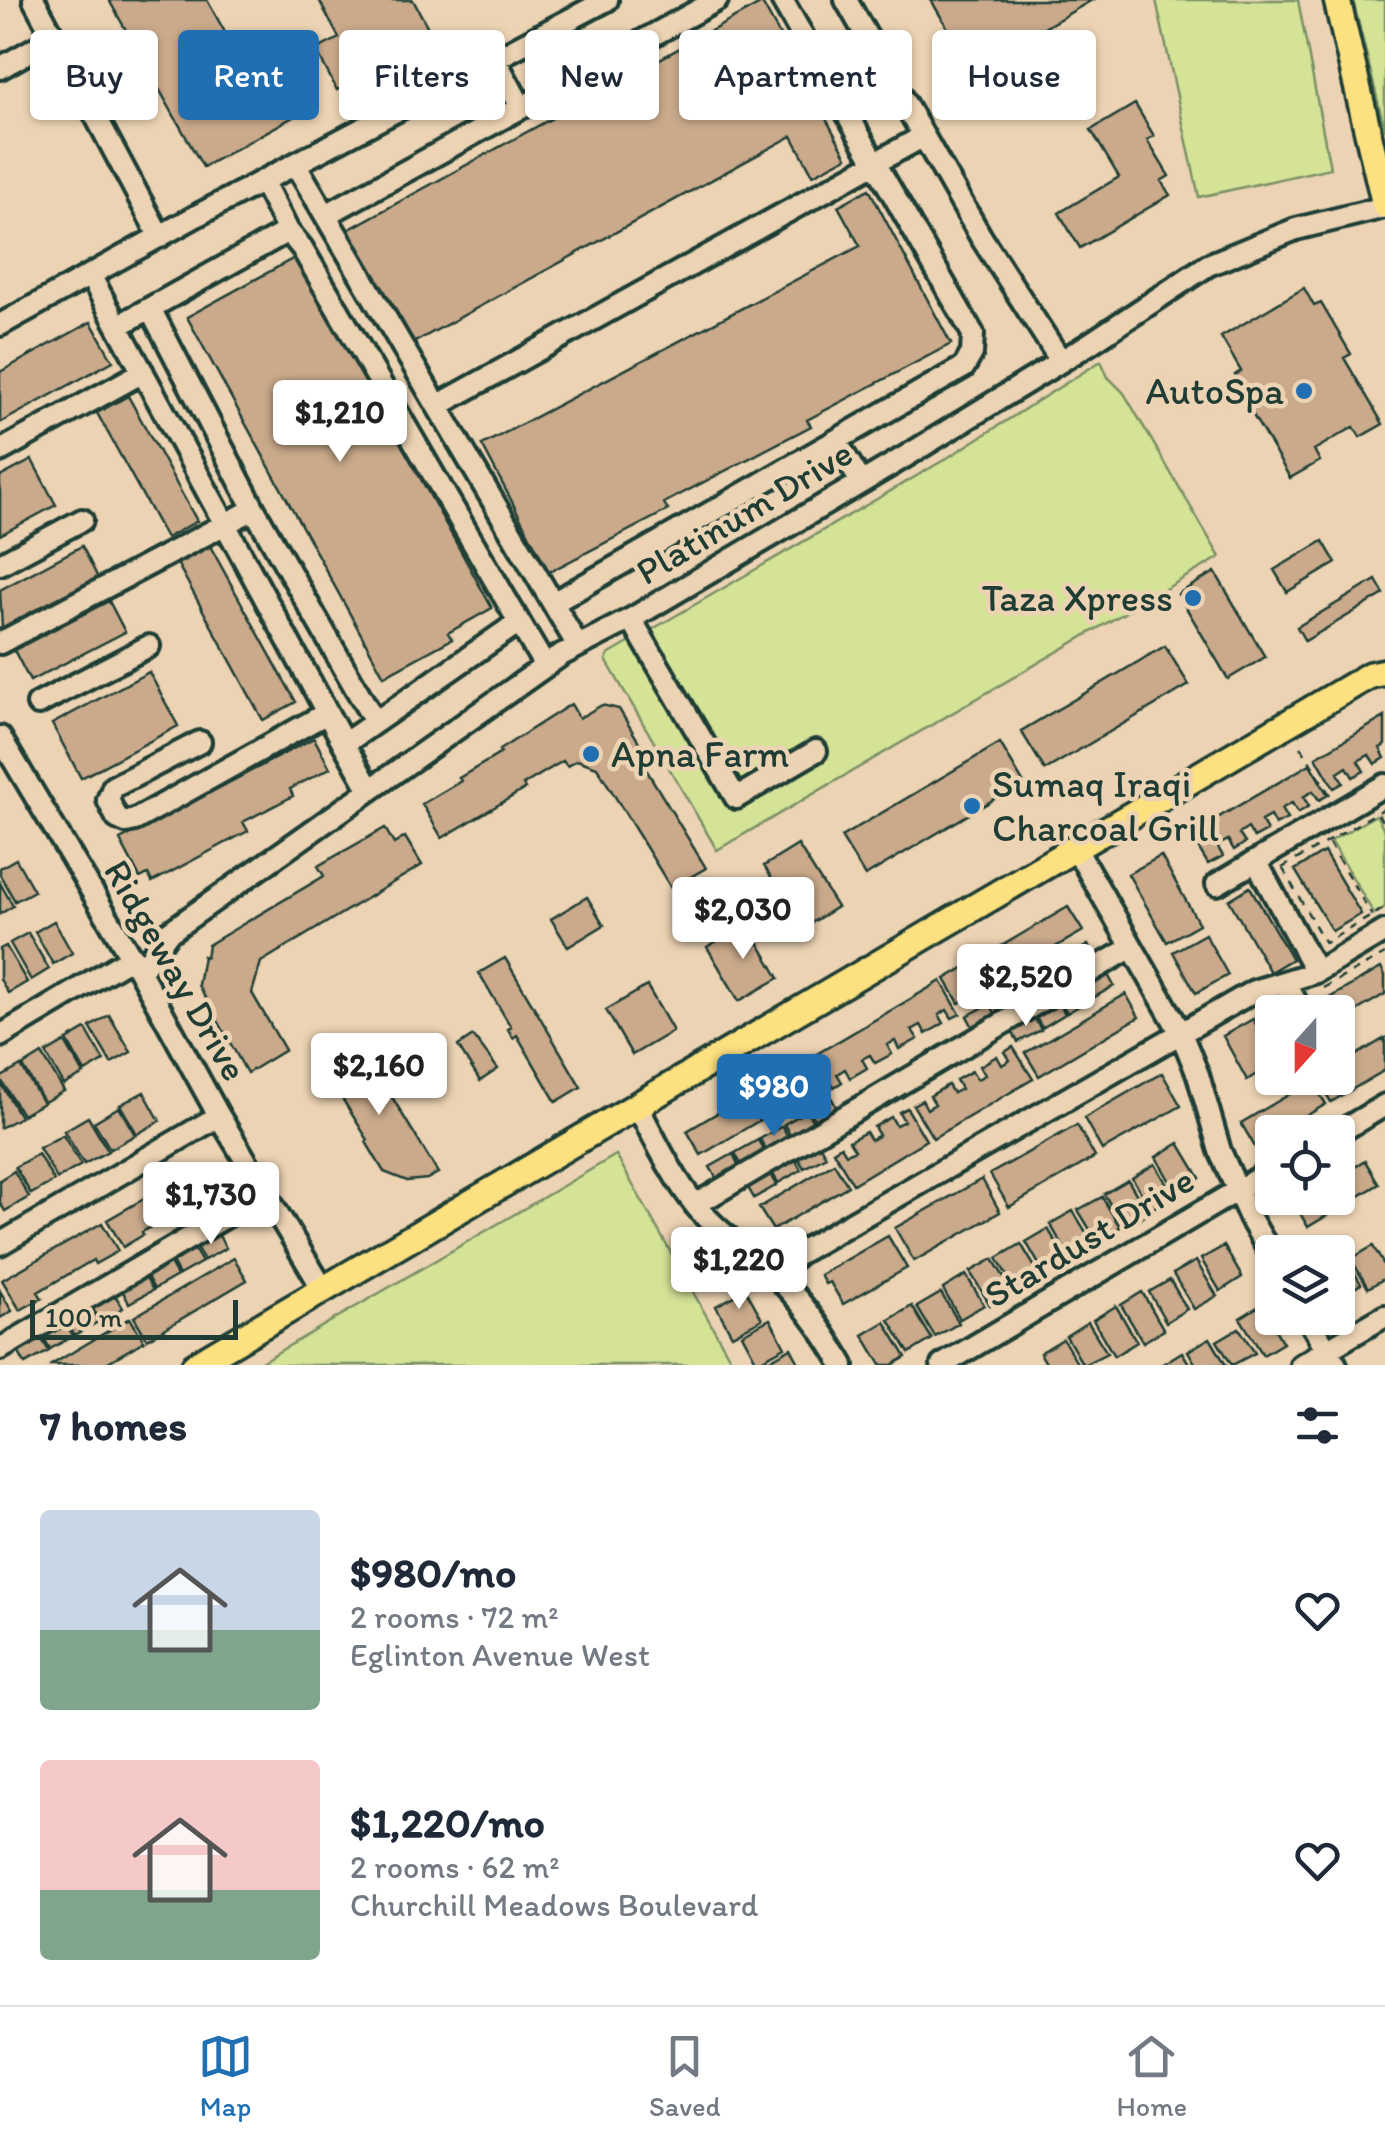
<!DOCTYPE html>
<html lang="en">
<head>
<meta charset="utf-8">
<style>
  body { margin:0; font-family:Itim,sans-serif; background:#f6f6f7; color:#1f2937; height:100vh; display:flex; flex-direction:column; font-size:38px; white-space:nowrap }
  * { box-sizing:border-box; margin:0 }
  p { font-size:32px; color:#747a83 }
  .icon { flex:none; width:55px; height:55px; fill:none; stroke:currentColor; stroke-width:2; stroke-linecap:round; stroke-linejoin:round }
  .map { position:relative; height:1365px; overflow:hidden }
  .sheet { display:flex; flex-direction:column; background:#fff; flex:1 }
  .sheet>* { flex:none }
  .banner { position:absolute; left:30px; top:30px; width:1325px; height:90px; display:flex; gap:20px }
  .needle { width:65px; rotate:201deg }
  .tools { position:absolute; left:1255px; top:995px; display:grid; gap:20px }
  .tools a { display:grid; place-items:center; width:100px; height:100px; border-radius:10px; background:#fff; box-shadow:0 2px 8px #0004; font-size:50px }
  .scale { position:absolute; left:30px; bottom:25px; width:208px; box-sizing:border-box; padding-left:10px; border:5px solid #1f3d34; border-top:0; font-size:28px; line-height:35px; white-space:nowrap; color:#1f3d34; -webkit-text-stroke:8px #ecd3b3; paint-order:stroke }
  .price { position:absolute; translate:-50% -85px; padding:0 22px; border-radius:10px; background:#fff; color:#222; font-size:32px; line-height:65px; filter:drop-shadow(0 2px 5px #0008) }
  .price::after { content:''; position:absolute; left:50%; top:60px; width:30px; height:22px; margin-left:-15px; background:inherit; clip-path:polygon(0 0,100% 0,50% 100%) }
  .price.active { background:#1f6fb2; color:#fff }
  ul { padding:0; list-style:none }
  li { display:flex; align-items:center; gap:30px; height:250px; padding:0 40px }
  li span { display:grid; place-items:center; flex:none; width:280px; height:200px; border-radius:10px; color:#555 }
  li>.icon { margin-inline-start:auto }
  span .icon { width:120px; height:120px; fill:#fffc; stroke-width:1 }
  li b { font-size:42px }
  h2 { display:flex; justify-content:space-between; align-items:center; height:120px; padding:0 40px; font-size:42px }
  .chip { padding:0 35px; border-radius:10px; background:#fff; box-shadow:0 2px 8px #0004; font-size:35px; line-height:90px }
  .chip.active { background:#1f6fb2; color:#fff }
  .tabs { display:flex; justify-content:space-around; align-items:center; height:140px; border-top:2px solid #e0e1e3; background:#fff; font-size:28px; color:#747a83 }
  .tabs a { display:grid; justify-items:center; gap:5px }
  .tabs .active { color:#1f6fb2 }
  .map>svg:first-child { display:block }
</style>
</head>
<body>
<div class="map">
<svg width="1385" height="1365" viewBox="0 0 1385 1365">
  <rect width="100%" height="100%" fill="#ecd3b3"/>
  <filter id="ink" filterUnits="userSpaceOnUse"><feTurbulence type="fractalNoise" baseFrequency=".01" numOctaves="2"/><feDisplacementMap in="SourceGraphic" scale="20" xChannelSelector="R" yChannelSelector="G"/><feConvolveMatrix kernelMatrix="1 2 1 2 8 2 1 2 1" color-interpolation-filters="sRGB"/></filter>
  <g filter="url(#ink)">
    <path fill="#d5e397" stroke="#7a9066" stroke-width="2.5" d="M1156,0H1298L1330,168L1199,197Z
      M1353,0H1385V130Z
      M1101,361L1108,377L1124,393L1220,557L717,850L606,660L608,655L944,460Z
      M1376,815L1385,831V907L1374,914L1331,841Z
      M616,1155L734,1365H256Z"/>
    <path fill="#caaa8b" stroke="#1f3d34" stroke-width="2.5" d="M109,0H207L256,88L280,75L302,112L203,167Z
      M319,0H413L434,39L337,90L316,50L339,38Z
      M931,0H1092L972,70Z
      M762,3L847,157L813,175L792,136L411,344L348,230Z
      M1135,104L1154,136L1147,140L1169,176L1161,181L1170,195L1080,248L1059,213L1119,177L1091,130Z
      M869,189L951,344L807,420L811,426L664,503L668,510L549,572L482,445L860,246L838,206Z
      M298,256L492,608L448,633L452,639L384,676L187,317Z
      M1304,288L1314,306L1321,303L1351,354L1344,358L1383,424L1360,437L1354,427L1338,436L1314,450L1320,461L1290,478L1250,410L1254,408L1235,375L1241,371L1221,337Z
      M91,322L113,361L0,423V372Z
      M128,396L197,521L166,538L97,413Z
      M32,460L56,505L0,535V477Z
      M1323,541L1336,563L1287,592L1274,570Z
      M82,546L98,578L2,628L0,590Z
      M210,546L296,702L263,720L177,563Z
      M1215,572L1265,657L1228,679L1178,594Z
      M1376,580L1384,594L1305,641L1297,627Z
      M109,601L125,632L30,681L14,650Z
      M1165,646L1189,685L1045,770L1021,731Z
      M149,672L178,726L81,778L52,724Z
      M571,704L579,718L602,705L619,709L648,757L641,761L706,868L671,888L597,767L577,760L567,766L563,761L523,785L525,789L442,838L422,804L461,781L459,778L501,753L499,750Z
      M1385,717V745L1380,748L1385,758L1375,764L1369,755L1358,761L1364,771L1353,777L1347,767L1338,773L1343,783L1334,788L1316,757Z
      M314,738L330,768L290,789L293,796L243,822L248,831L152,882L148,874L140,878L120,840Z
      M1000,743L1023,782L865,876L841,837Z
      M1310,764L1328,795L1319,800L1313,791L1303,797L1309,806L1298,813L1292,803L1281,809L1287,819L1275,825L1270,816L1261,821L1267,831L1254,838L1248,828L1239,834L1245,843L1234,850L1228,840L1217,846L1223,856L1208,864L1190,834Z
      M385,828L394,844L405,837L422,865L261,962L252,993L285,1050L247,1073L198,985L203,956L206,957L208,945L324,876L318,866Z
      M798,845L837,907L803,928L764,866Z
      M1324,852L1361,914L1332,931L1295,870Z
      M1161,856L1199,924L1167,942L1128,874Z
      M16,859L34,891L15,901L0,875V868Z
      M0,883L13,906L0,914Z
      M1250,887L1292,959L1270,972L1229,900Z
      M587,897L604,925L568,947L551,919Z
      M1068,907L1083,931L959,1003L945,979Z
      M54,921L72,953L53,964L35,932Z
      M747,923L779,978L739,1001L707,947Z
      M28,933L49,969L31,980L10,943Z
      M1205,934L1228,975L1196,993L1173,952Z
      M1088,945L1096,959L1074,971L1066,958Z
      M6,946L27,982L8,993L0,979V949Z
      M505,958L581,1087L556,1102L517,1035L513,1038L508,1029L511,1027L479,973Z
      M1064,959L1071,972L1048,985L1041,972Z
      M1381,968L1385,975V994L1339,1021L1338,1012H1334L1326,1000Z
      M1107,973L1114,986L1091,999L1084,986Z
      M1040,975L1047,987L1024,1000L1017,988Z
      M941,981L960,1014L952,1018L947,1010L939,1015L944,1023L926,1034L921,1025L912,1030L918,1039L899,1049L895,1041L887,1045L892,1054L875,1063L870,1055L862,1059L867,1068L850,1078L845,1069L837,1074L842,1082L834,1087L815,1055Z
      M647,986L673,1031L632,1055L606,1010Z
      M1082,987L1089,1000L1067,1013L1060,1000Z
      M1015,989L1022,1002L1000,1014L993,1002Z
      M1126,994L1139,1017L1039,1076L1025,1053Z
      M1059,1002L1065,1014L1042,1028L1035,1016Z
      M990,1004L997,1016L974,1029L967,1016Z
      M109,1015L131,1052L111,1063L90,1027Z
      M1033,1016L1041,1030L1018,1042L1011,1029Z
      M1253,1019L1272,1054V1066L1247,1080L1223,1036Z
      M86,1029L104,1061L85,1072L67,1040Z
      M473,1036L498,1069L480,1081L458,1046Z
      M1385,1038V1070L1331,1102L1317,1078H1338V1066Z
      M65,1042L84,1074L64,1085L46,1053Z
      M361,1046L438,1173L427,1179L407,1181L384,1172L366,1142L368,1140L323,1068Z
      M1013,1047L1033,1079L933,1138L913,1105L922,1100L927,1109L935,1104L930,1096L948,1085L953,1093L961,1089L956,1080L972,1071L977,1079L985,1075L980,1066L997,1056L1002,1065L1010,1060L1005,1052Z
      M42,1054L64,1091L44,1102L23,1066Z
      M810,1058L824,1082L701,1155L687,1131Z
      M21,1066L43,1103L22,1115L0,1078Z
      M1162,1073L1181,1106L1102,1150L1084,1118Z
      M1312,1081L1326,1104L1279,1132H1272V1136L1255,1147L1241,1123Z
      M0,1082L20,1117L0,1128Z
      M144,1092L160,1121L137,1134L120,1105Z
      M831,1097L838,1110L816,1122L809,1109Z
      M119,1107L135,1135L110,1149L94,1122Z
      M907,1108L926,1140L853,1184L833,1151L841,1146L846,1154L855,1150L849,1141L866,1132L871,1140L879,1135L874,1127L891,1117L896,1125L904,1121L899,1112Z
      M807,1111L814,1124L791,1137L784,1124Z
      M88,1117L108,1151L84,1164L64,1131Z
      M1077,1125L1095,1157L1009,1207L990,1174Z
      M782,1126L789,1139L767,1152L760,1139Z
      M63,1135L81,1165L57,1179L39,1148Z
      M758,1140L765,1153L742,1166L735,1153Z
      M818,1142L826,1156L804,1168L796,1155Z
      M1179,1143L1200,1178L1176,1192L1156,1157Z
      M38,1154L54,1181L31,1194L15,1167Z
      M733,1154L740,1168L718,1181L710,1167Z
      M794,1157L801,1170L778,1183L771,1170Z
      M1365,1161L1379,1184L1308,1227L1294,1203L1303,1198H1338V1177Z
      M834,1163L848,1186L773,1230L759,1208Z
      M1155,1164L1174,1196L1151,1209L1132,1178Z
      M196,1169L210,1193L142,1232L143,1235L123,1247L107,1220Z
      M14,1171L29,1197L5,1211L0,1203V1180Z
      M769,1171L777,1185L754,1198L746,1184Z
      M982,1179L1000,1212L914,1261L895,1228Z
      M1128,1180L1148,1214L1124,1228L1104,1194Z
      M1102,1197L1120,1227L1097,1241L1078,1210Z
      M1073,1211L1094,1245L1070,1258L1050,1224Z
      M102,1223L118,1251L95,1264L93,1260L38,1292L42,1298L20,1310L2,1280Z
      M1048,1229L1067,1260L1044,1273L1026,1242Z
      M218,1234L226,1248L204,1260L196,1247Z
      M888,1236L907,1268L843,1304L830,1282L825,1284L820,1275Z
      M1021,1244L1042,1279L1017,1293L997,1258Z
      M1224,1246L1242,1277L1220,1291L1201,1259Z
      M1373,1246L1385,1267V1278L1368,1288L1351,1259Z
      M194,1249L202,1262L179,1275L172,1262Z
      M234,1258L247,1280L147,1339L134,1317Z
      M993,1259L1013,1292L990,1305L970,1272Z
      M1196,1261L1217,1296L1194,1309L1173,1274Z
      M169,1262L177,1276L154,1289L146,1275Z
      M1349,1263L1361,1284L1338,1298V1270Z
      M966,1275L984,1305L960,1319L943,1289Z
      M145,1277L153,1290L129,1303L122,1290Z
      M1170,1280L1187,1309L1166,1322L1149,1292Z
      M746,1290L762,1319L732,1335L716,1306Z
      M0,1291L12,1311L0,1318Z
      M1142,1292L1164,1330L1143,1342L1121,1305Z
      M941,1293L959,1323L935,1337L917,1307Z
      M115,1295L123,1308L100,1320L92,1308Z
      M1261,1305L1283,1343L1263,1355L1240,1318Z
      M912,1306L932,1339L909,1353L889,1320Z
      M1116,1306L1137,1342L1114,1356L1093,1320Z
      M91,1309L98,1322L74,1335L67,1323Z
      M130,1318L144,1341L103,1365H51Z
      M770,1319L785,1347L757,1362L742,1334Z
      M885,1322L906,1357L892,1365H881L863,1335Z
      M1088,1322L1107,1353L1083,1365L1066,1336Z
      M66,1323L73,1336L50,1349L43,1336Z
      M1239,1328L1255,1353L1232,1365L1217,1341Z
      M41,1338L49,1351L25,1364L18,1351Z
      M1210,1338L1226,1365H1196L1188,1351Z
      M1063,1339L1078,1365H1047L1040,1353Z
      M791,1348L800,1365H761Z
      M1182,1352L1190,1365H1161Z"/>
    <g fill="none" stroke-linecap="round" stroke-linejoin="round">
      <g stroke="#1f3d34" stroke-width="28">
        <path id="minor" d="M34,0L160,237
          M846,0L981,237L1061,361
          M496,61L521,107
          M0,68L55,37
          M296,165L578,646
          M326,215L717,0
          M288,231L302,248L519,622
          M90,275L344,744
          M150,308L254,509L375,722
          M0,325L198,215L607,0
          M118,326L288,231L263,182
          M437,406L922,137
          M836,441L861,482
          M0,451L143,372
          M0,564L82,520
          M553,603L964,367L972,353L973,334L782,0
          M631,619L736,798L816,751
          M0,643L254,509
          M38,704L149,646
          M0,737L140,972L219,1116L323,1289
          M200,742L113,787L108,800L117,818L126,822L135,820L327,713
          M370,790L344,744L519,622L545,666
          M1076,849L1181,1033L1198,1075L1220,1151L1250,1218L1272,1256
          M1256,861L1316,972
          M1217,884L1385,785
          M140,972L168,933L561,655L631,619L908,455L1089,344L1208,265L1296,229L1385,207
          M1284,982L1302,1012
          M0,1036L132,957
          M638,1107C655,1140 673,1178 697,1207C718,1233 747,1251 772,1273C801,1299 824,1332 843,1365
          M1338,1133L1385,1105
          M695,1205L1132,947
          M0,1244L219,1116
          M774,1275L799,1253L1254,991L1316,972L1385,931
          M1308,1318L1336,1365
          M0,1349L266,1193
          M942,1365L1272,1170
          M1301,1365L1385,1316"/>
      </g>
      <g stroke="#1f3d34" stroke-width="32">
        <path id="major" d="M1337,0L1385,205
          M195,1365L1370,675L1385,672"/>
      </g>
      <path stroke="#1f3d34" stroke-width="2.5" stroke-dasharray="8 8" stroke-linecap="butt" d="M1301,747L1330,795
        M1378,814L1385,826
        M1329,843L1372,916
        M1282,868L1385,808
        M1283,869L1325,943L1385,908
        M1323,988L1385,954"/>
      <use href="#minor" stroke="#ecd3b3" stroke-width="20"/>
      <use href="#major" stroke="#fde080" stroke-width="25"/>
    </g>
  </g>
  <g fill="#1f6fb2" stroke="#ecd3b3" stroke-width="4">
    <circle cx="1304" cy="391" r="10"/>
    <circle cx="1193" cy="598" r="10"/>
    <circle cx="591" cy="754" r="10"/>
    <circle cx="972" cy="806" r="10"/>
  </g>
  <g text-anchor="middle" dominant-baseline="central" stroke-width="9" stroke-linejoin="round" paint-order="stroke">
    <g font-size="38" fill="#1f3d34" stroke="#ecd3b3" text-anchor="end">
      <text x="1284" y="391">AutoSpa</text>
      <text x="1173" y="598">Taza Xpress</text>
      <text x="611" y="754" text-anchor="start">Apna Farm</text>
      <text x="992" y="784" text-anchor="start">Sumaq Iraqi<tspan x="992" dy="44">Charcoal Grill</tspan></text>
    </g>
    <g font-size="38" fill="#1f3d34" stroke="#ecd3b3">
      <text transform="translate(744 512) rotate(-31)">Platinum Drive</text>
      <text transform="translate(176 970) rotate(60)">Ridgeway Drive</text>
      <text transform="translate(1089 1237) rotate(-31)">Stardust Drive</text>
    </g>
  </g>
</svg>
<div class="tools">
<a><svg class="needle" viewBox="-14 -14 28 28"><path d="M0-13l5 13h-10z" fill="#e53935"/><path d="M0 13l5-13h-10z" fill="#747a83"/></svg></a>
<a><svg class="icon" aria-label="locate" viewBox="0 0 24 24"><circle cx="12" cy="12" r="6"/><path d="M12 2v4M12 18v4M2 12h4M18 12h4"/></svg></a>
<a><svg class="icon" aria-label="layers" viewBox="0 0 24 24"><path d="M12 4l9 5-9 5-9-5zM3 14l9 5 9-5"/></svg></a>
</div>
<div class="scale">100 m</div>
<b class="price" style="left:340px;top:465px">$1,210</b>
<b class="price" style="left:743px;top:962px">$2,030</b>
<b class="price" style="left:1026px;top:1029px">$2,520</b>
<b class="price" style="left:379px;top:1118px">$2,160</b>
<b class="price active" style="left:774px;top:1139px">$980</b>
<b class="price" style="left:211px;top:1247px">$1,730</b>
<b class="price" style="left:739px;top:1312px">$1,220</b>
<div class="banner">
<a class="chip">Buy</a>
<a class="chip active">Rent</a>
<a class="chip">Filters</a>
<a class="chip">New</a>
<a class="chip">Apartment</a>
<a class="chip">House</a>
</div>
</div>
<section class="sheet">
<h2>7 homes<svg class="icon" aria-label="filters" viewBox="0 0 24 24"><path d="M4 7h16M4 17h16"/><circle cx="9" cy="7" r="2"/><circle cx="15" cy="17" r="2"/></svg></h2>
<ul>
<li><span style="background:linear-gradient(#c9d6e8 60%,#7fa58c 0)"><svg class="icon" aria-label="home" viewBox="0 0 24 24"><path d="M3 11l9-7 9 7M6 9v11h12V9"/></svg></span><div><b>$980/mo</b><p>2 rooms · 72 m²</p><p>Eglinton Avenue West</p></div><svg class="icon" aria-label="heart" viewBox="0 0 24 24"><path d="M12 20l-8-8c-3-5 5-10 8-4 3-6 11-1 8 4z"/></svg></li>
<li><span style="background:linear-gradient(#f6c9c9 65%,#7fa58c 0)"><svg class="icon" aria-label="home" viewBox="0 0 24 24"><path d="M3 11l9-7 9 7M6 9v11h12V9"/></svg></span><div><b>$1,220/mo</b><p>2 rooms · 62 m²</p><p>Churchill Meadows Boulevard</p></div><svg class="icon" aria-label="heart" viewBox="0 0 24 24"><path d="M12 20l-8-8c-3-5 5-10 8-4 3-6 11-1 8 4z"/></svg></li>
</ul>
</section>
<nav class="tabs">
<a class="active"><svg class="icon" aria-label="map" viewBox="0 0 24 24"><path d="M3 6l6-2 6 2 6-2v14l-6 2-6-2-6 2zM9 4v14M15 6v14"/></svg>Map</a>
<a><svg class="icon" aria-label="saved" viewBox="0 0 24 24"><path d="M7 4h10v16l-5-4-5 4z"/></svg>Saved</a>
<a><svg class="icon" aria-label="home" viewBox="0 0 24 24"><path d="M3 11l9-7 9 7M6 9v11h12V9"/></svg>Home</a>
</nav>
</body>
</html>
